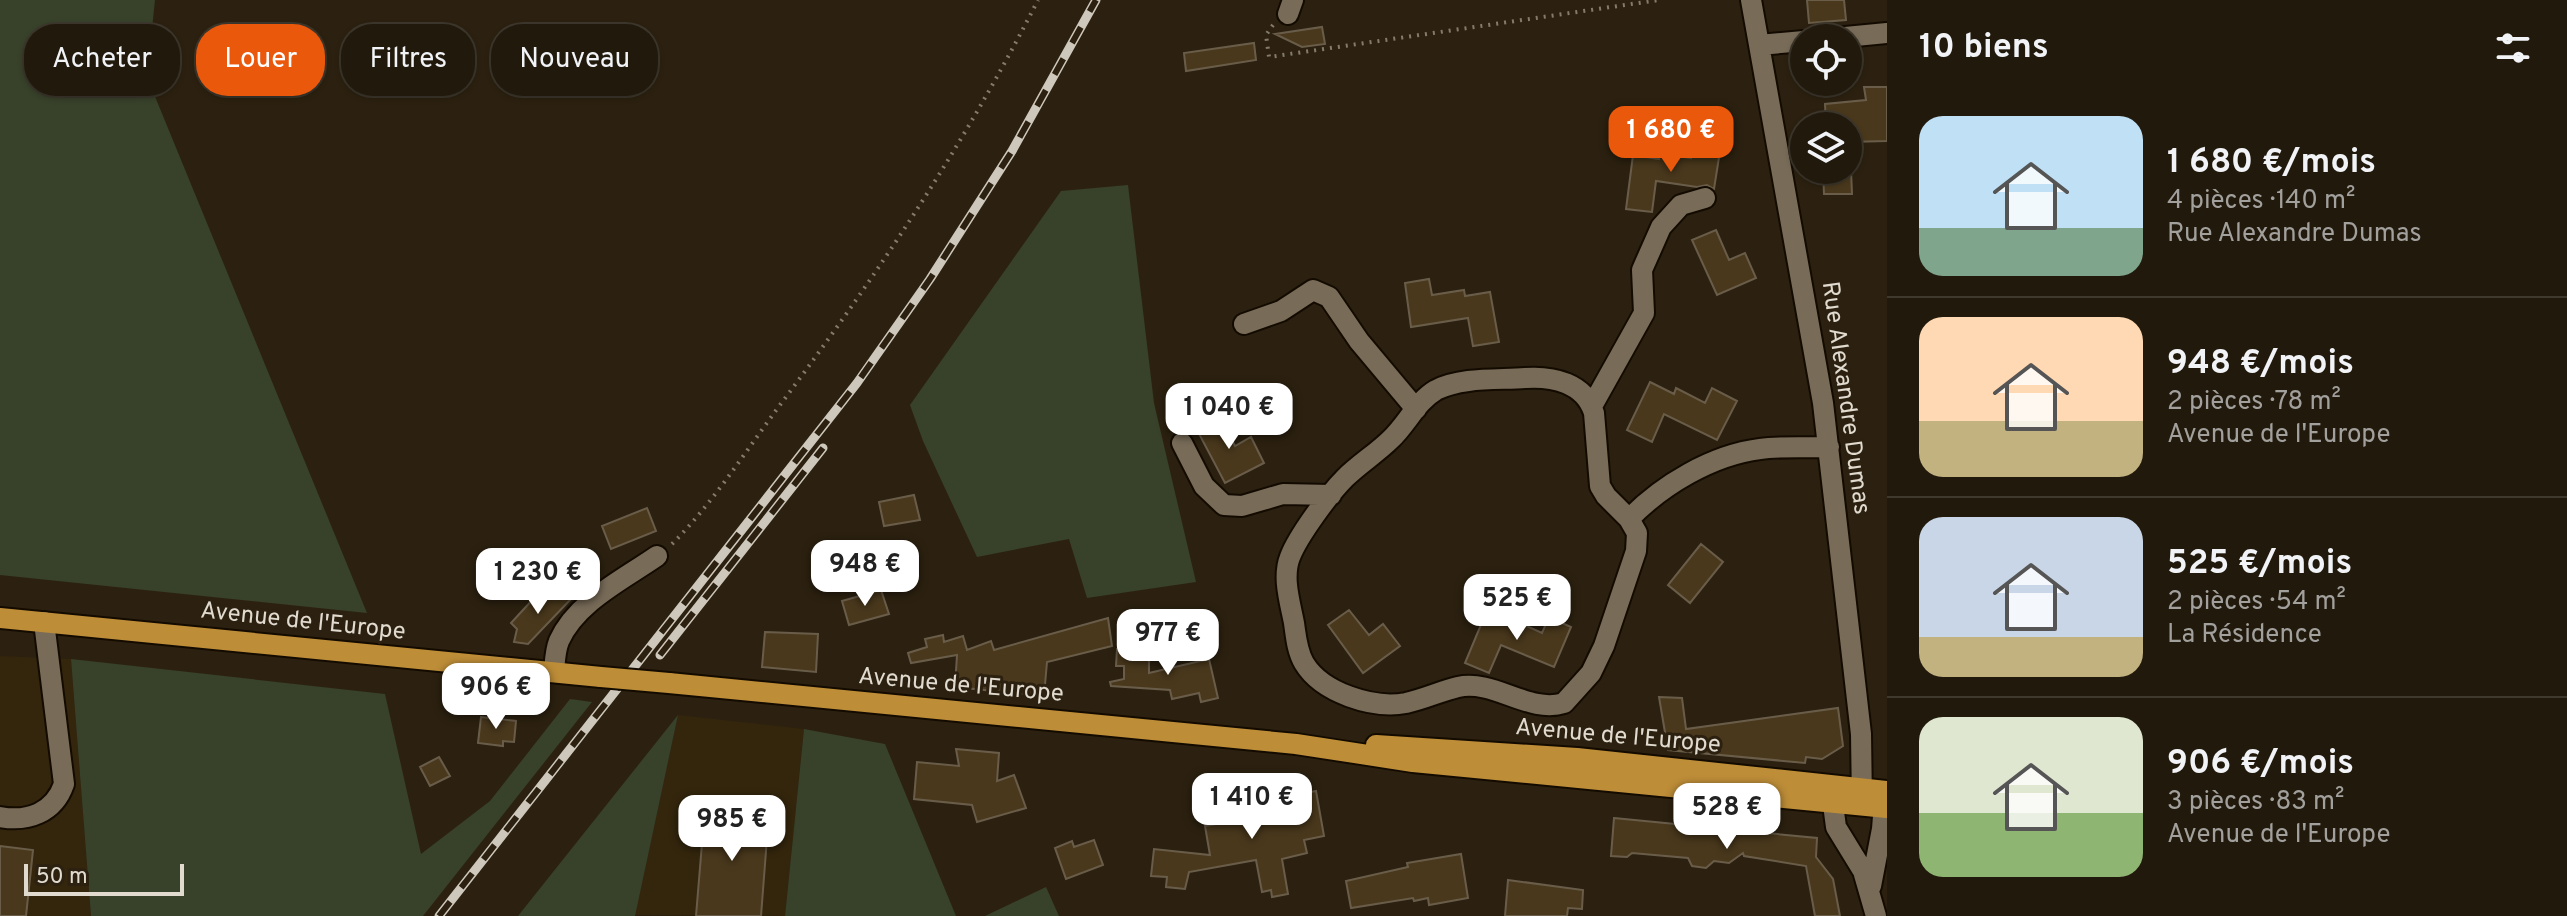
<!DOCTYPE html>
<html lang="fr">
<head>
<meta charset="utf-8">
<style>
  body { margin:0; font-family:Overpass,sans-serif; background:#2d261a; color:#f1f3f6; height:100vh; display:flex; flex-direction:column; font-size:30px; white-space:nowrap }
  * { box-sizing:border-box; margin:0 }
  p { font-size:26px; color:#a2a09d }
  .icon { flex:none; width:44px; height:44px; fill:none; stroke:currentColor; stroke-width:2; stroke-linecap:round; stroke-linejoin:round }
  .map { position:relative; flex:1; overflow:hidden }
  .sheet { display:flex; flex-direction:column; background:#21190c; width:680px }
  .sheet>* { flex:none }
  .top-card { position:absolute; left:24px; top:24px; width:760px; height:72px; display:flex; gap:16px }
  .fabs { position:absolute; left:1790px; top:24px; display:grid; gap:16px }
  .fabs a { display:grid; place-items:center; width:72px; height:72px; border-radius:50%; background:#21190c; box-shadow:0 2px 6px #0004,0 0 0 2px #3e382d; font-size:40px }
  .scale { position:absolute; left:24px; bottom:20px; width:160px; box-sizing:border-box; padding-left:8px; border:4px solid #e1dacf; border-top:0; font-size:22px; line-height:28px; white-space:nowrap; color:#e1dacf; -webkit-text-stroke:6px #2c2110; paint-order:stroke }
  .price { position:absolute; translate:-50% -68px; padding:0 18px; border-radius:16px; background:#fff; color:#222; font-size:26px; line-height:52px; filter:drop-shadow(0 2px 4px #0008) }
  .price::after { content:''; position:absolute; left:50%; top:48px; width:24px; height:18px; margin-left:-12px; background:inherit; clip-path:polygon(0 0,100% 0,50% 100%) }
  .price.current { background:#ea580c; color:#fff }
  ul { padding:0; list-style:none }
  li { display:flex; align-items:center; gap:24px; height:200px; padding:0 32px }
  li+li { border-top:2px solid #3e382d }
  li span { display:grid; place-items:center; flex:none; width:224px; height:160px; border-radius:24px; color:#555 }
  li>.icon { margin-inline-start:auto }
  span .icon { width:96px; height:96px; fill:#fffc; stroke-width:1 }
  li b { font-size:34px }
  h2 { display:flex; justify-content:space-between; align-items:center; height:96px; padding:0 32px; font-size:34px }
  .pill { padding:0 28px; border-radius:32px; background:#21190c; box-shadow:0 2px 6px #0004,0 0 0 2px #3e382d; font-size:28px; line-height:72px }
  .pill.current { background:#ea580c; color:#fff }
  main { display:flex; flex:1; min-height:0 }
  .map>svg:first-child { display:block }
</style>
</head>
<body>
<main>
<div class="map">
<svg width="1887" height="916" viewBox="0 0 1887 916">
  <rect width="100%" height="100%" fill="#2c2110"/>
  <path fill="#34260d" d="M0,656L71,659L91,916H0Z
    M678,715L804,729L785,916L634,915Z"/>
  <path fill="#38412a" d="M0,0H155L147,77L367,613L0,575Z
    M1128,185L1154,403L1196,582L1087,598L1069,539L977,557L923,441L910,405L1061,191Z
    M71,659L385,694L421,854L490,801L570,699L592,702L423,916H91Z
    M678,715L635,916H518Z
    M804,729L885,744L956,916H785Z
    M1046,887L1059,916H985Z"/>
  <path fill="#49381c" stroke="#695d4a" stroke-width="2" d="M1807,0H1844L1846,20L1809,23Z
    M1322,27L1325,44L1302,47L1275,34Z
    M1254,43L1256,60L1186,71L1184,53Z
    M1864,87H1887V141L1848,142V126H1826L1825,104L1866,100Z
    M1694,142L1721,145L1714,189L1707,185L1697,187L1656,181L1652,212L1626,209L1633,155L1659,159L1660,153L1691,158Z
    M1823,170H1851L1852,194H1824Z
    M1716,230L1729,260L1745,253L1756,278L1717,295L1692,240Z
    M1429,279L1432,295L1464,290L1465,296L1490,292L1499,342L1473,346L1468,318L1411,327L1405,283Z
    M1650,382L1674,394L1676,388L1705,403L1712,388L1737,401L1717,440L1664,414L1652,442L1627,430Z
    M1220,417L1235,446L1251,437L1264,463L1225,483L1197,430Z
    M914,495L920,520L884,526L879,502Z
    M647,508L656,531L611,549L602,526Z
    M1701,544L1723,562L1690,603L1668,585Z
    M557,588L570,600L528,644L514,642L517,629L511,623L535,597L542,604Z
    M881,590L889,614L849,625L842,601Z
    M1349,610L1369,635L1383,624L1400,646L1363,673L1328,625Z
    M1485,615L1510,626L1513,620L1542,633L1549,617L1571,627L1554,667L1501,645L1489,673L1465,663Z
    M1108,618L1112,646L1047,662L1044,696L955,687L957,655L911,663L908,653L927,647L925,639L943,635L944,642L963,636L967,650L991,641L994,650Z
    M765,632L818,634L816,672L762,667Z
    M1117,649L1133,650V660H1149V673L1209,659L1218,698L1201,702L1199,693L1172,699L1170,690L1111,686L1110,682L1124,679V666H1116Z
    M1659,697L1682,698L1686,729L1838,708L1843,746L1822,759L1806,757L1805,763L1668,750Z
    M481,717L516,721L514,742L503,741V746L478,743Z
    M956,749L999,753L997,781L1014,775L1026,808L977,822L972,805L914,799L917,762L959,766Z
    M439,757L450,776L430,786L420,767Z
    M1251,777L1269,779L1273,799L1316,791L1324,836L1304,840L1307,853L1282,859L1288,894L1272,897L1271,890L1262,892L1256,860L1189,872L1185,889L1166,887L1167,877L1151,876L1154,849L1210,855L1205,826L1258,817Z
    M705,807L769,812L761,916H696Z
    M1614,818L1817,838L1816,857L1833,879L1840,916H1815L1806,866L1744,856L1743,853L1729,863L1714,861L1706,868L1692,866L1688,858L1632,853L1627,857L1611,856Z
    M1094,840L1103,865L1066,879L1055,848L1072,841L1074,847Z
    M0,846L33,850L26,916H0Z
    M1461,854L1468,898L1429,905L1428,898L1414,901L1413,898L1351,908L1346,881L1408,867L1407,863Z
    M1508,880L1583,890L1582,909L1568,908L1567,916H1505Z"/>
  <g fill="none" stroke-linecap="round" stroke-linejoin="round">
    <g stroke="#140b00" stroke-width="24">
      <path id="minor" d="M1751,0L1823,403L1861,734L1862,803
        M1288,14L1293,0
        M1835,38L1887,33
        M1759,45L1804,41
        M1244,324L1281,311L1313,290L1329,297L1359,341L1416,409
        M1592,406L1644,313L1642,270L1661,227L1681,205L1705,198
        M1182,443L1204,486L1224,505L1242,506L1283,494L1331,495
        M1629,519L1606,496L1600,486L1594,413C1585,383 1553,376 1525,378C1498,380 1461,377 1436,390C1417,401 1407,424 1391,439C1377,453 1359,464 1345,478C1329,494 1298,536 1290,557C1282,577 1290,602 1294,623C1296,637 1297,651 1304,663C1322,693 1373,709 1406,703C1424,699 1441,691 1458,687C1494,679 1529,714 1564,703L1591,673L1604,646L1636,551L1637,533L1629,519C1662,485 1712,455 1760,449C1782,446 1806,448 1829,447
        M554,672C555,661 555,651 559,641C576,602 624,579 657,556
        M1836,786L1834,812L1836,827L1863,871L1876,916
        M0,817C28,822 54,813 64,784L44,622
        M1871,886L1882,829L1885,791"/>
    </g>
    <g stroke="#140b00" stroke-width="24">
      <path id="major" d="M0,618L601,677
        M669,683L1296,744L1413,762L1887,808
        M1376,745L1577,758L1887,791"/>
    </g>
    <path stroke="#857b6d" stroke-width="4" stroke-dasharray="2 6" stroke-linecap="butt" d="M1273,25L1266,35L1269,57L1659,0
      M672,544C713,503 745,452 780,405C878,274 964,145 1038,0"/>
    <use href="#minor" stroke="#786b58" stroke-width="20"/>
    <use href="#major" stroke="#bd8d38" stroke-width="20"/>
    <g stroke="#cec7bb" stroke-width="9">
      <path id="rail" d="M660,655L823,448
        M439,916L857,383L930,279L1012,151L1096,0"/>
    </g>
    <use href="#rail" stroke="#2c2110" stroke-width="6" stroke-dasharray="18" stroke-linecap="butt"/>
    <g stroke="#140b00" stroke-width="24" stroke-linecap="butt">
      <path id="major-bridge" d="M601,677L669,683"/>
    </g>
    <use href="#major-bridge" stroke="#bd8d38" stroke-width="20"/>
  </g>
  <g text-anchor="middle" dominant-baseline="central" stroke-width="6" stroke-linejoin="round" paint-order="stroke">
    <g font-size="24" fill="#e1dacf" stroke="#2c2110">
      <text transform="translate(1845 398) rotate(82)">Rue Alexandre Dumas</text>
      <text transform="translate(303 622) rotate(6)">Avenue de l'Europe</text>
      <text transform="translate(961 686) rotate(5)">Avenue de l'Europe</text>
      <text transform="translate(1618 737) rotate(5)">Avenue de l'Europe</text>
    </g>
  </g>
</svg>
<div class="fabs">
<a><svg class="icon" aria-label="locate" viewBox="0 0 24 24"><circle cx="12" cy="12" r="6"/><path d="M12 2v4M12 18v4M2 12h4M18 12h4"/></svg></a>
<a><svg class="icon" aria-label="layers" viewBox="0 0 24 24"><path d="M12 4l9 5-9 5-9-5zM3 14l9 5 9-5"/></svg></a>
</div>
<div class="scale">50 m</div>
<b class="price current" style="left:1671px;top:174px">1 680 €</b>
<b class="price" style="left:1229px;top:451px">1 040 €</b>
<b class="price" style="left:865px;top:608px">948 €</b>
<b class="price" style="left:538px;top:616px">1 230 €</b>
<b class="price" style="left:1517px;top:642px">525 €</b>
<b class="price" style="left:1168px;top:677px">977 €</b>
<b class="price" style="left:496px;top:731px">906 €</b>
<b class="price" style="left:1252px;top:841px">1 410 €</b>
<b class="price" style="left:1727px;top:851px">528 €</b>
<b class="price" style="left:732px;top:863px">985 €</b>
<div class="top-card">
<a class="pill">Acheter</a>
<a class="pill current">Louer</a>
<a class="pill">Filtres</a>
<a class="pill">Nouveau</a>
</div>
</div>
<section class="sheet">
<h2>10 biens<svg class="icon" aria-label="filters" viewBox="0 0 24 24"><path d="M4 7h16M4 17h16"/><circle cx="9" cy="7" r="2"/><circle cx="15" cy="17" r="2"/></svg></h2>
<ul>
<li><span style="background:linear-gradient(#bfe0f5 70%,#7fa58c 0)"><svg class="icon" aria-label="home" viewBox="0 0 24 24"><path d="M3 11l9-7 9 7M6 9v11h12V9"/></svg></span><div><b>1 680 €/mois</b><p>4 pièces · 140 m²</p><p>Rue Alexandre Dumas</p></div></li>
<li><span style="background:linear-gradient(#ffd9b3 65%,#c2b280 0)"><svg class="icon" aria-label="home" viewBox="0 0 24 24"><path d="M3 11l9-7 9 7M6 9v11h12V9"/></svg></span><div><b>948 €/mois</b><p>2 pièces · 78 m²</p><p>Avenue de l'Europe</p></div></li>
<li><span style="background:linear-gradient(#c9d6e8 75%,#c2b280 0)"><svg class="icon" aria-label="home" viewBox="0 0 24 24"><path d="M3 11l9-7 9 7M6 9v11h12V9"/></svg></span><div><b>525 €/mois</b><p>2 pièces · 54 m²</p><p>La Résidence</p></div></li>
<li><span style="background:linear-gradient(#dfe7d0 60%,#8fb573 0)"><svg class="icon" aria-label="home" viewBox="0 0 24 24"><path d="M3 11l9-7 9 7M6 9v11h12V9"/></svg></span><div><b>906 €/mois</b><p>3 pièces · 83 m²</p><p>Avenue de l'Europe</p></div></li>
</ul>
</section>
</main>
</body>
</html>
